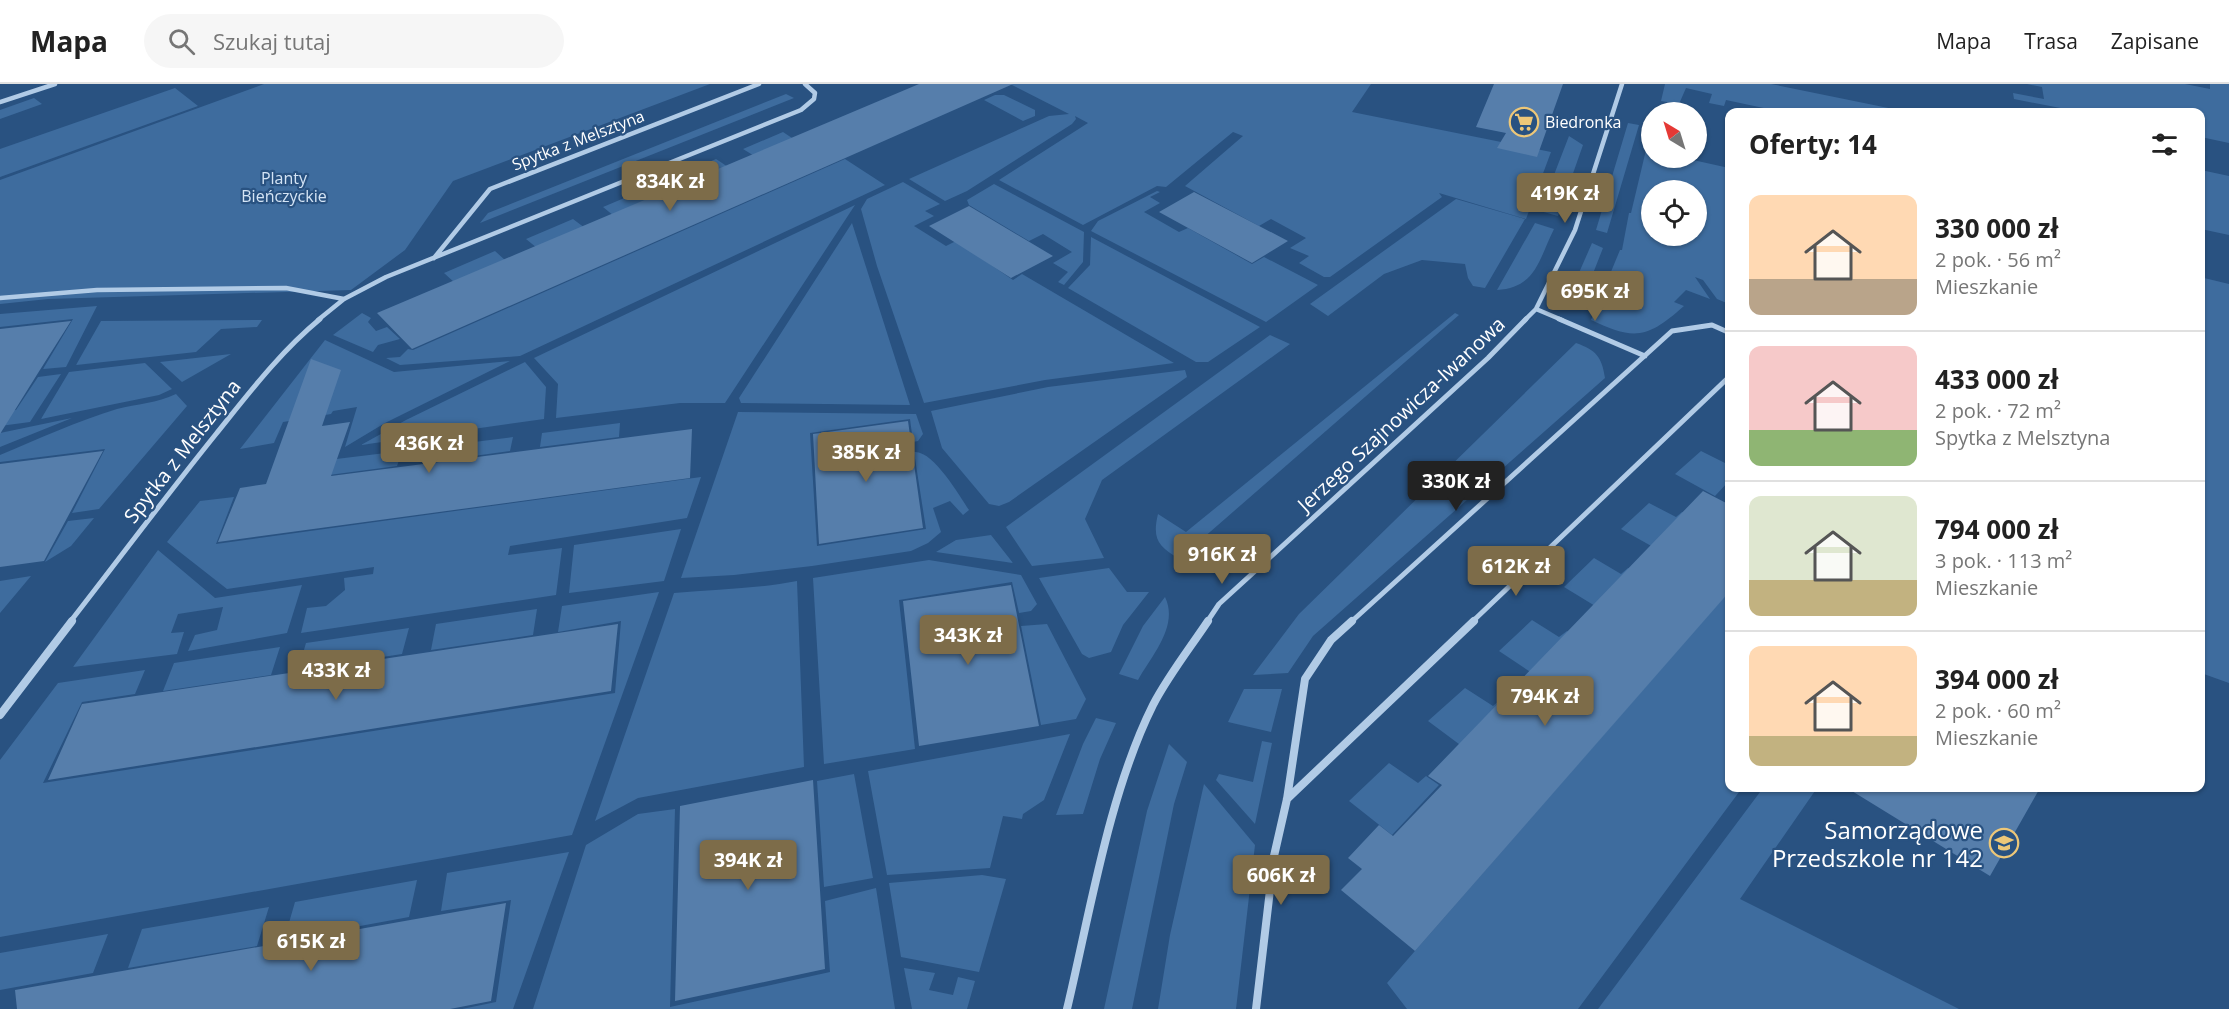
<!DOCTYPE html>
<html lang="pl">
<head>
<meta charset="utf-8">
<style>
  body { margin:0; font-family:"Open Sans",sans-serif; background:#f6f6f6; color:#222; height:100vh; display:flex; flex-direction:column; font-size:22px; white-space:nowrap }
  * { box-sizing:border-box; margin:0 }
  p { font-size:20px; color:#767676 }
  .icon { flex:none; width:33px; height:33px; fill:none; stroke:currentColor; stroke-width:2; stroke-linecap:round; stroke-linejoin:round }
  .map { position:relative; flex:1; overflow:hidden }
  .panel { position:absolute; left:1725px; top:24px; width:480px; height:684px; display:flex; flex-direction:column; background:#fff; border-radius:12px; box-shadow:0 2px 4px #0004 }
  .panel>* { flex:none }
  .needle { width:39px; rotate:322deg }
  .controls { position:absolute; left:1641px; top:18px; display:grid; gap:12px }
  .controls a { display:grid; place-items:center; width:66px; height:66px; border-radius:50%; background:#fff; box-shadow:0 2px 4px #0004; font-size:30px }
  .price { position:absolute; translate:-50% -51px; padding:0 14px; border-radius:6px; background:#7d6c49; color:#fff; font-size:20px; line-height:39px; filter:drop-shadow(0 2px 3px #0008) }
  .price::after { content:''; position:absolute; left:50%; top:36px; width:18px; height:14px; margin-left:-9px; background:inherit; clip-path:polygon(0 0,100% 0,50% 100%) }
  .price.selected { background:#222; color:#fff }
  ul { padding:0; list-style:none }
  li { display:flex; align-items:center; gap:18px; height:150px; padding:0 24px }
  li+li { border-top:2px solid #e0e0e0 }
  li span { display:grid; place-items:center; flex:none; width:168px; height:120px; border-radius:12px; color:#555 }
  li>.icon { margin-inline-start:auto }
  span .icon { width:72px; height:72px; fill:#fffc; stroke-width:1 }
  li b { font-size:26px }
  h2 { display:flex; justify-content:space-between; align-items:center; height:72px; padding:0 24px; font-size:26px }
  header { display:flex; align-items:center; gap:36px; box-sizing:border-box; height:84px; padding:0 30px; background:#fff; border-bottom:2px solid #e0e0e0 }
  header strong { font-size:28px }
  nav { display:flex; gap:33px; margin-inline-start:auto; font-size:21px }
  .search { width:420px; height:54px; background:#f6f6f6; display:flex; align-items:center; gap:15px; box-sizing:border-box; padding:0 21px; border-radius:33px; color:#767676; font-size:22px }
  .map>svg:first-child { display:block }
</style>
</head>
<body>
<header>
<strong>Mapa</strong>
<div class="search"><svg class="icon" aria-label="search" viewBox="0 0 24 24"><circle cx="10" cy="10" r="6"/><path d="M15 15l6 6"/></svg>Szukaj tutaj</div>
<nav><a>Mapa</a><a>Trasa</a><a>Zapisane</a></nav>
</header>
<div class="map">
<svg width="2229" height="925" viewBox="0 0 2229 925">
  <rect width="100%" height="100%" fill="#295281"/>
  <path fill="#3e6c9e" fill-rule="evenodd" d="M264,0H710L453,97L405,166L351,206L48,215L0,220V96Z
    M1010,0H1371L1352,28L1551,68L1526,135L1439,109L1442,113L1330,193H1324L1299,179L1309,172L1290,164L1306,154L1271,135L1259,142L1185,102L1243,52L1233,48L1166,103L1157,102L1083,141L999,96L1088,39L1075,32L1076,35L1072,40L967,107L945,117L909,95L1049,32L1069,30Z
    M1665,0H1771L1908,28H1782L1726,16L1724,22L1709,19L1712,10L1686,4L1679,20L1661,17Z
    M2027,0H2185L2210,5V0H2229V59L2201,53L2200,28H2081L2014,15L2013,9L2044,15L2042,3Z
    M175,4L198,22L0,93V65Z
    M786,10L794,14L480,139L488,129Z
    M995,11H1004L1035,26V32L1023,37L984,16Z
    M34,14L42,20L0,35V26Z
    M1628,39L1639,41L1607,149L1596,146Z
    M1651,45L1652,74H1684L1729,84V220L1717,215L1703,196L1695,193L1710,215L1686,206L1674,218L1684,222C1648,254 1635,257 1591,236L1620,166H1622L1629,129H1631ZM1652,106H1696V152H1652Z
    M783,48L795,56L756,73L743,65Z
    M1569,52L1583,61L1558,132L1540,127Z
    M716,75L728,83L686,102L674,93Z
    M845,75L885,101L520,272L400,281L386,274L400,273L408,265L413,266Z
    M2201,86L2229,92V151L2201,145Z
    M903,98L940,120L925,127L934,132L914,142L946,162L956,157L1013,196L1022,190L1174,279L1045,296L924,319L877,182L861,125L867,115Z
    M994,100L1084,148L1083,178L1064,201L1058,198L1068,188L1053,179L1072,168L1043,150L1029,157L969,121L967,116Z
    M648,104L659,113L614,132L603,123Z
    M1157,107L1160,108L1150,113L1160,119L1144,128L1179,148L1188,144L1252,180L1264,173L1318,201L1266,238L1091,147L1098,137Z
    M1456,115L1525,135L1485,204L1473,202L1468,194L1465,180L1422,176L1384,190L1328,232L1310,220Z
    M855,121L725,319H680L556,334L558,300L534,274Z
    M573,135L585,144L537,164L526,155Z
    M852,139L910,321L741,319L739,314Z
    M1535,139L1554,145C1539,175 1536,204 1497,206Z
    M1091,153L1260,243L1208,278H1196L1068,204L1090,181Z
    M1592,159L1603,164L1579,225C1571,220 1569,216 1571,207Z
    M495,167L506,177L455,199L444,189Z
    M2200,193L2229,200V599L2201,589Z
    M97,222L66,283L43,285L73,235L0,243V230Z
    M362,229L371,234L368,238L376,247L387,243L400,255L378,261L373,268L333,251Z
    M1455,229L1459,231L1179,475C1158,462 1152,455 1158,430L1186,448Z
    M262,236L257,243L221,245L196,268L76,281L101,237Z
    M1270,251L1290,260L1102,396L1085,435L1104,474L1032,482L1006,443Z
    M325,256L394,288L510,277L385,339L345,363L357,323L333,327L331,330L283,338L274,359L240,365Z
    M1576,259C1596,266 1602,273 1605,294L1313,552L1288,589L1253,591L1299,530Z
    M231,270L182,298L160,278Z
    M525,278L546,303L544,335L361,361L406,336Z
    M145,279L172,305L159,311L41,335L69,288Z
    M1185,286L1187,293L1009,418L999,422L989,420L942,364L931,327L1048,303Z
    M61,290L30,338L0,342V328L16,326L38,293Z
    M176,310L187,322L99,425L72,429L105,365L0,378V371C38,355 78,337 117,325C137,320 157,319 176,310Z
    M738,328L916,330L923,350L918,357L913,358L910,335L810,349L817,462L926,445L914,368C933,366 959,411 969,426L963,431L950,417L933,424L941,448L928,459L911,467L812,482L734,491L681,494Z
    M72,334L0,363V349Z
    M620,339L619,353L540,363L542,349Z
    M513,353L510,367L430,378L434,363Z
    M402,367L397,382L314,393L320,377Z
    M1701,367L1727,380L1729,377V397L1715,412L1675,390Z
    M701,393L687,434L510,462L508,471L562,464L556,511L301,549L307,524L326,522L345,506L344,494L373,490L374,483L227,505L167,458L200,417L234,413L216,460Z
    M1649,419L1676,433L1682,428L1694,434L1662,468L1621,445Z
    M94,434L71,462L45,478L68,437Z
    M681,445L664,497L569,509L574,461Z
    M991,451L1013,479L936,468L956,456Z
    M158,466L215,514L302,501L287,549L188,567L195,551L217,546L223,523L178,530L171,549L184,548L177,570L73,583Z
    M1594,474L1621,490L1628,484L1641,492L1605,528L1564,503Z
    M929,476L1021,491L1037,520L1031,527L1019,529L1012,498L899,516L915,665L824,680L813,494Z
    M1109,484L1127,508H1149L1123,541L1111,568L1089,574L1082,570L1039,494Z
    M31,492L0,529V497Z
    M797,497L804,683L638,714L595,737L674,509C715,505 756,505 797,497Z
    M1729,507L1730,704H1742L1578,925H1407L1387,899Z
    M659,508L572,751L0,853V676L58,599L145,586L135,610L82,618L43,699L615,609L621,537L558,548L562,522Z
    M1165,513C1179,542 1152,571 1138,596L1119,590L1143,542Z
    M537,525L533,551L431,566L436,540Z
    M1532,536L1559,553L1567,547L1580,555L1541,595L1499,567Z
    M1047,540L1086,615L1076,635L1041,641L1021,542Z
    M409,544L402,570L298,586L306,559Z
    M280,563L271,591L163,607L174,579Z
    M1465,604L1493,622L1501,615L1513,624L1471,669L1428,637Z
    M1244,605H1282L1271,648L1228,638Z
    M1096,634L1116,639L1100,675L1083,730L1056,731L1083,660Z
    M1070,650L1044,716L1023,730L1022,735L1003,732L990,784L887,791L868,687Z
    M1262,657L1272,659L1255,740L1216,696L1219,690L1253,698Z
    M1169,660L1187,678L1174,720L1132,925H1104L1147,727Z
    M1389,679L1418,699L1426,692L1439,701L1392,751L1349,717Z
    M854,690L873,794L824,803L817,697Z
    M1204,700L1255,761L1236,925H1158L1170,851Z
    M1763,704H1817L1740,815L1959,925H1598Z
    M675,725L670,923L830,888L825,817L876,804L895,925H533L586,761L638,730Z
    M569,768L513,925H462L496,918L511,816L441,827L447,789Z
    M982,791L1006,795L979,888L901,873L889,799Z
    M417,796L409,833L284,856L295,818Z
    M269,823L257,862L128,884L142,845Z
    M108,850L93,889L0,906V869Z
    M904,884L935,889L929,906L953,911L958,893L975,897L967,925H912Z"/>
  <path fill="#567eab" d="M919,0H1013L412,265L377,229Z
    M1494,0H1563L1537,73L1497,64L1506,49L1476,43Z
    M1194,108L1288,157L1252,179L1159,128Z
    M969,122L1053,172L1011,194L929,142Z
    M71,237L38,289L0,350V245Z
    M311,275L341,286L322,342L350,338L331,392L692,345L690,394L218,458L240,404L266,400Z
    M908,337L923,444L819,460L813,350Z
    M103,367L44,477L0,483V380Z
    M1703,407L1730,421V507L1415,867L1341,806L1362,785L1348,774L1379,741L1393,752L1442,701L1428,692Z
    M1011,501L1039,642L919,662L903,517Z
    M618,540L611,607L48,696L82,620Z
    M813,696L825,885L675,917L680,722Z
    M1847,704H2040L1990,792Z
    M506,819L491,917L450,925H17L15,906Z"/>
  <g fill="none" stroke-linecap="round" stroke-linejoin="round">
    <path stroke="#b1cbe6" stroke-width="4.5" d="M0,18L55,0
      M434,174L490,105L759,0
      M0,214L97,206L286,204L344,215
      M1536,225L1562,236
      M318,236L344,215L386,193L801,26L814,15L815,9L805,0
      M1525,236L1536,225L1575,146L1622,0"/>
    <path stroke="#b1cbe6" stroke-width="5" d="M1559,235L1645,272
      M70,538C119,475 166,412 216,350C249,309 280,268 320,235
      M1207,538L1219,520L1488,274L1526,235
      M1351,538L1672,247L1712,241L1730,249
      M1472,538L1730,292"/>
    <path stroke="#b1cbe6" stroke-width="8" d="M0,631L72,537
      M1287,715L1474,537
      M1067,925C1090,829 1109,709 1153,621C1168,592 1190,564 1208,537
      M1256,925L1274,772L1287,715L1305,595L1331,556L1352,537"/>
  </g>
  <defs>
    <g id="supermarket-ring" transform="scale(1.5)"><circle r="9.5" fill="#295281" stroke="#edc778" stroke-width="1.5"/><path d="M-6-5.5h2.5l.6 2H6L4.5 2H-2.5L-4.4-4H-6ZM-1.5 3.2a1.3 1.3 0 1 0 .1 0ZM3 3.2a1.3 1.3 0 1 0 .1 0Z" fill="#edc778"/></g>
    <g id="school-ring" transform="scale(1.5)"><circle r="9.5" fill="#295281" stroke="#edc778" stroke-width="1.5"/><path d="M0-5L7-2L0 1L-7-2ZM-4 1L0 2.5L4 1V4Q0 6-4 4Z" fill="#edc778"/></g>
  </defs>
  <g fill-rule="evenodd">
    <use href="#supermarket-ring" x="1524" y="38"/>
    <use href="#school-ring" x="2004" y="759"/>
  </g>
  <g text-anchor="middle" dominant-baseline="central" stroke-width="4.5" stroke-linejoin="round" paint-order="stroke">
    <g font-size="16" fill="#fff" stroke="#295281" text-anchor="start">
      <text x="1545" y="38">Biedronka</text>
    </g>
    <g font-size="16" fill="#fff" stroke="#295281">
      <text transform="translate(578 56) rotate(-21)">Spytka z Melsztyna</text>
    </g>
    <g font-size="16" fill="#d4e4f5" stroke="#295281">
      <text x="284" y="94">Planty<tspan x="284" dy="18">Bieńczyckie</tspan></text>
    </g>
    <g font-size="20" fill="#fff" stroke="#295281">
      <text transform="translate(1401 330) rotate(-43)">Jerzego Szajnowicza-Iwanowa</text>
      <text transform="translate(182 367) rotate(-52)">Spytka z Melsztyna</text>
    </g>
    <g font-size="24" fill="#fff" stroke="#295281" text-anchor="end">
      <text x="1983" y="745">Samorządowe<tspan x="1983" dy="28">Przedszkole nr 142</tspan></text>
    </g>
  </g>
</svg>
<div class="controls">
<a><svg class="needle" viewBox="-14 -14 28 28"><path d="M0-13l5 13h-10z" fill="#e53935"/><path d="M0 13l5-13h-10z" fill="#767676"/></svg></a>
<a><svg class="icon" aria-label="locate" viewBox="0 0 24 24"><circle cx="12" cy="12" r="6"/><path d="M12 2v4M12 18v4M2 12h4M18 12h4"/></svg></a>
</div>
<b class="price" style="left:670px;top:128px">834K zł</b>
<b class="price" style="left:1565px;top:140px">419K zł</b>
<b class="price" style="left:1595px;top:238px">695K zł</b>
<b class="price" style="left:429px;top:390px">436K zł</b>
<b class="price" style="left:866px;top:399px">385K zł</b>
<b class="price selected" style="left:1456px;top:428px">330K zł</b>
<b class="price" style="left:1222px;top:501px">916K zł</b>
<b class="price" style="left:1516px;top:513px">612K zł</b>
<b class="price" style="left:968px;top:582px">343K zł</b>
<b class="price" style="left:336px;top:617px">433K zł</b>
<b class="price" style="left:1545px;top:643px">794K zł</b>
<b class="price" style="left:748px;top:807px">394K zł</b>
<b class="price" style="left:1281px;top:822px">606K zł</b>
<b class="price" style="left:311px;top:888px">615K zł</b>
<section class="panel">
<h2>Oferty: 14<svg class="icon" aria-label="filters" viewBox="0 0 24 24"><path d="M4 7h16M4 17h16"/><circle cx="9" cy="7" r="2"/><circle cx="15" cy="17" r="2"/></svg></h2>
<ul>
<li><span style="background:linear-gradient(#ffd9b3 70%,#b9a48a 0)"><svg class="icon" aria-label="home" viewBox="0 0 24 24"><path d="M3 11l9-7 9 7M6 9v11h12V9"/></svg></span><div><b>330 000 zł</b><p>2 pok. · 56 m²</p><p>Mieszkanie</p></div></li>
<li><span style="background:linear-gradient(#f6c9c9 70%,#8fb573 0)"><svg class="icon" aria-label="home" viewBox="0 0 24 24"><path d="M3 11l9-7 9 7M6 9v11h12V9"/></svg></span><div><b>433 000 zł</b><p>2 pok. · 72 m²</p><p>Spytka z Melsztyna</p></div></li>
<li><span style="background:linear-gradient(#dfe7d0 70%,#c2b280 0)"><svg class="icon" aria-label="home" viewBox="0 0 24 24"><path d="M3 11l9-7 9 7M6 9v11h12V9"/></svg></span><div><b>794 000 zł</b><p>3 pok. · 113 m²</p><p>Mieszkanie</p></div></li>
<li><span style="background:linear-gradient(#ffd9b3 75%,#c2b280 0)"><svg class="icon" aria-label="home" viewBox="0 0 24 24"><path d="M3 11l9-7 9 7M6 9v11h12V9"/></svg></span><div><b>394 000 zł</b><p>2 pok. · 60 m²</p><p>Mieszkanie</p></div></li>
</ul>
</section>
</div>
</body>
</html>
